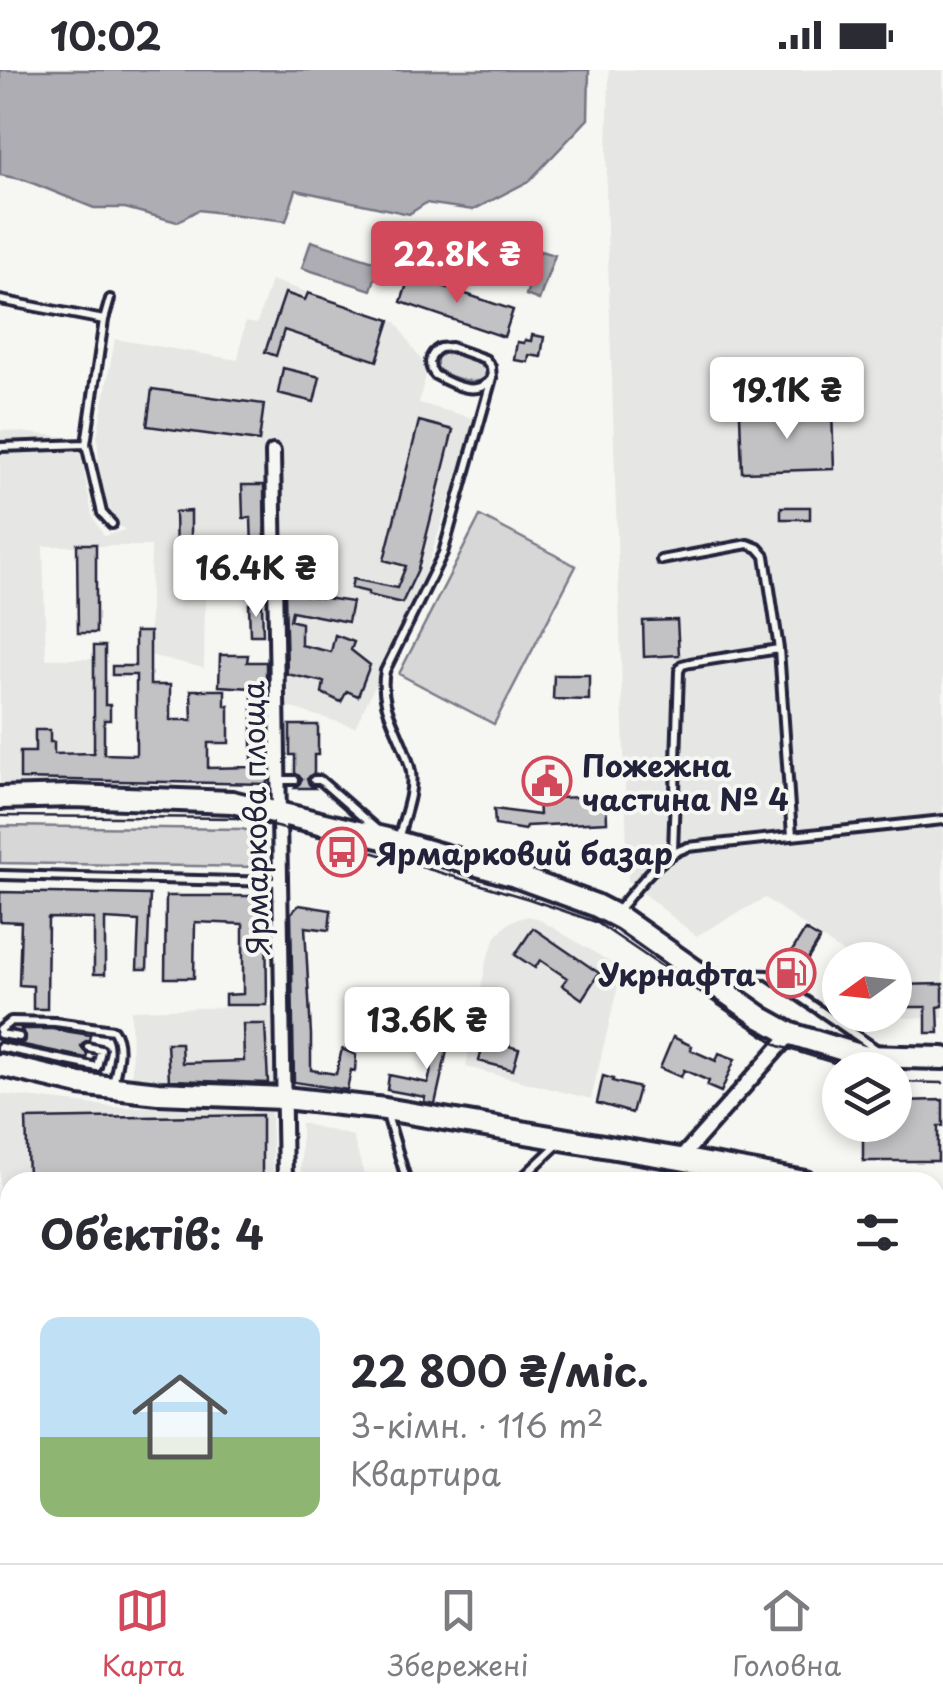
<!DOCTYPE html>
<html lang="uk">
<head>
<meta charset="utf-8">
<style>
  body { margin:0; font-family:"Playpen Sans",sans-serif; background:#f7f7f7; color:#2b2b33; height:100vh; display:flex; flex-direction:column; font-size:38px; white-space:nowrap }
  * { box-sizing:border-box; margin:0 }
  p { font-size:32px; color:#7c7c81 }
  .icon { flex:none; width:55px; height:55px; fill:none; stroke:currentColor; stroke-width:2; stroke-linecap:round; stroke-linejoin:round }
  .map { position:relative; flex:1; overflow:hidden }
  .details { position:absolute; left:0px; top:1102px; width:945px; height:392px; display:flex; flex-direction:column; background:#fff; border-radius:30px 30px 0 0; box-shadow:0 5px 15px #0003 }
  .details>* { flex:none }
  .needle { width:65px; rotate:255deg }
  .buttons { position:absolute; left:822px; top:872px; display:grid; gap:20px }
  .buttons a { display:grid; place-items:center; width:90px; height:90px; border-radius:50%; background:#fff; box-shadow:0 5px 15px #0003; font-size:50px }
  .price { position:absolute; translate:-50% -85px; padding:0 22px; border-radius:10px; background:#fff; color:#222; font-size:32px; line-height:65px; filter:drop-shadow(0 2px 5px #0008) }
  .price::after { content:''; position:absolute; left:50%; top:60px; width:30px; height:22px; margin-left:-15px; background:inherit; clip-path:polygon(0 0,100% 0,50% 100%) }
  .price.on { background:#d1495b; color:#fff }
  ul { padding:0; list-style:none }
  li { display:flex; align-items:center; gap:30px; height:250px; padding:0 40px }
  li+li { border-top:2px solid #e1e1e2 }
  li span { display:grid; place-items:center; flex:none; width:280px; height:200px; border-radius:20px; color:#555 }
  li>.icon { margin-inline-start:auto }
  span .icon { width:120px; height:120px; fill:#fffc; stroke-width:1 }
  li b { font-size:42px }
  h2 { display:flex; justify-content:space-between; align-items:center; height:120px; padding:0 40px; font-size:42px }
  .status { display:flex; justify-content:space-between; align-items:center; height:70px; padding:0 50px; background:#fff; direction:ltr }
  .status svg { height:28px; fill:currentColor }
  .tab-bar { display:flex; justify-content:space-around; align-items:center; height:140px; border-top:2px solid #e1e1e2; background:#fff; font-size:28px; color:#7c7c81 }
  .tab-bar a { display:grid; justify-items:center; gap:5px }
  .tab-bar .on { color:#d1495b }
  .map>svg:first-child { display:block }
</style>
</head>
<body>
<div class="status"><b>10:02</b><svg viewBox="0 0 49 12"><path d="M0 12V9h3v3zM5 12V6h3v6zM10 12V3h3v9zM15 12V0h3v12zM26 1h20v11H26zM47 4h2v5h-2z"/></svg></div>
<div class="map">
<svg width="943" height="1493" viewBox="0 0 943 1493">
  <rect width="100%" height="100%" fill="#f6f6f2"/>
  <filter id="ink" filterUnits="userSpaceOnUse"><feTurbulence type="fractalNoise" baseFrequency=".01" numOctaves="2"/><feDisplacementMap in="SourceGraphic" scale="20" xChannelSelector="R" yChannelSelector="G"/><feConvolveMatrix kernelMatrix="1 2 1 2 8 2 1 2 1" color-interpolation-filters="sRGB"/></filter>
  <g filter="url(#ink)">
    <path fill="#e6e6e4" d="M609,0H943V948L859,947V945H895V890H853L765,828L696,866L628,811L606,126Z
      M271,210L396,252L427,299L419,333L476,349L415,534L355,657L288,637H273L270,527L205,525L204,598L149,585L151,476H43L46,589H93L92,719L0,716V360L78,368L92,445L104,466L125,460L103,444L97,367L115,269L238,290L245,252L257,254Z
      M528,846L537,848L622,899L591,1029L466,997L486,892L496,867L503,858L512,851Z
      M272,936L273,1016L160,1019L132,1011L131,940Z
      M0,1024L114,1037H271L273,1112H10V1212L0,1210Z
      M301,1053L353,1066L366,1112H301Z
      M102,1485H257V1493H146Z
      M458,1485H672L673,1493H505L495,1490L493,1493H462Z"/>
    <path fill="#d7d7d7" stroke="#7c7c89" stroke-width="2.5" d="M446,281L478,291L486,300C486,303 486,306 485,308C478,317 440,305 437,297C436,294 437,291 437,288Z
      M480,446L576,496L494,654L399,604Z
      M0,756L242,759L257,763L258,797L0,793Z"/>
    <path fill="#adadb3" stroke="#757583" stroke-width="2.5" d="M0,0H589L588,49L529,111L473,140L426,133L409,144L296,120L286,151L198,140L177,152L125,138H94L25,110L0,105Z
      M311,171L380,193L371,220L302,198Z
      M540,181L555,185L539,230L526,225Z"/>
    <path fill="#c2c2c4" stroke="#22223b" stroke-width="2.5" d="M410,205L513,240L504,267L401,232Z
      M285,223L305,230L308,223L390,250L377,291L284,260L276,286L265,282Z
      M532,265L544,267L541,287L529,285L528,292L514,290L517,272L524,273L525,270L531,271Z
      M283,298L320,307L314,332L278,323Z
      M152,319L264,334L259,371L147,356Z
      M832,341L834,399L742,402L740,344Z
      M419,351L453,360L418,499L402,533L368,525V522L351,518L353,509L397,518L406,496L384,490Z
      M242,415H264L265,510L251,509V503L233,502V513H203L204,478H252L251,448H243Z
      M781,437H810V449H781Z
      M191,441V481L176,482L175,442Z
      M77,474H96V563H78Z
      M285,522L352,532L348,552L292,541L290,550L301,553V575L331,582L335,565L354,572L351,580L370,595L358,626L347,621L341,632L322,623L324,612L287,604Z
      M249,534H262L263,565H250Z
      M677,550L679,585L644,587L643,551Z
      M135,562H150V615H170V650H192L191,620H225V636H229V673H208V698L252,697V618L219,616L220,585H248L247,592H266L267,714L20,709V682H35V660H50V672H54V684L94,683V576H105V635H110V650H104V684L136,685V605H112V596H135Z
      M554,605H589V630L553,629Z
      M290,655H318V685H314V703L307,709L309,714L314,718H295L302,709L295,703V685H290Z
      M556,696L558,728L606,726L607,752L526,756L525,760L495,755L494,739L539,745L536,697Z
      M0,822L150,825L147,899H137L139,851L105,849V904H94V849L48,848L47,939H33V916L19,915L21,852L0,851Z
      M166,826H259L266,836L267,935H225V925L243,924V854L195,852L194,908H165Z
      M299,835L331,840L329,860L305,857L311,965V1000L336,1004L342,979L356,985L355,1001L351,1000L347,1020L294,1012L291,843Z
      M533,858L599,903L582,929L562,915L567,908L540,890L535,898L515,885Z
      M805,860L820,869L793,914L778,904Z
      M943,914V936L938,937L939,963H926V937H895V915Z
      M442,951L453,954L435,1034L424,1032L425,1027L387,1020L389,1005L428,1013Z
      M243,954H265L268,1013L169,1010L167,973H181L182,993L244,991Z
      M21,959H52L90,965L89,970L84,972L81,976L87,984L86,988L19,974L24,972L26,967Z
      M673,967L692,976L691,980L716,991L719,983L735,989L721,1022L707,1016L709,1011L684,1000L681,1007L660,998Z
      M484,969L519,979L513,1000L479,991Z
      M603,1006L613,1009L612,1011L639,1018L632,1043L597,1033Z
      M943,1030V1056H938V1091H863V1055H895V1031Z
      M262,1045V1112H231V1108L52,1112L51,1108L28,1106L26,1049Z
      M0,1352L10,1353V1466L0,1464Z"/>
    <g fill="none" stroke-linecap="round" stroke-linejoin="round">
      <g stroke="#22223b" stroke-width="14">
        <path id="service" d="M110,229L104,250L86,374L102,443L112,454
          M0,230L104,250
          M0,377L86,374
          M661,490L748,474L758,478L765,486L779,579L792,766
          M278,710H295
          M314,710H320L375,758
          M399,766C404,746 414,723 411,702C405,667 377,639 385,601L443,483L492,308L491,297L485,289L451,277L440,278C429,284 427,295 435,305C453,315 478,328 492,308
          M673,782L679,601L682,595L690,593L779,579
          M0,805L279,812
          M618,840C639,816 657,787 688,777L943,750
          M711,903L768,905L876,979
          M0,960L11,951L55,952L113,960C124,975 116,998 113,1015
          M0,964L19,967
          M0,977L97,997L101,980L88,977
          M387,1045L407,1112
          M518,1112L557,1075"/>
      </g>
      <g stroke="#22223b" stroke-width="20">
        <path id="minor" d="M273,382L285,1112
          M680,1089L791,964
          M0,1482L10,1483
          M21,1485L70,1493
          M284,1493V1485"/>
      </g>
      <g stroke="#22223b" stroke-width="28">
        <path id="primary" d="M0,728L73,726L232,732L387,769L515,806L595,835L622,849L762,948L791,964L863,986L943,988
          M0,995L80,1014L158,1023L284,1028L385,1039L680,1089L805,1112
          M935,1136L943,1137"/>
      </g>
      <use href="#service" stroke="#f6f6f2" stroke-width="6"/>
      <use href="#minor" stroke="#f6f6f2" stroke-width="12"/>
      <use href="#primary" stroke="#f6f6f2" stroke-width="20"/>
      <path stroke="#22223b" stroke-width="2.5" d="M0,746L237,748L324,768L529,829L596,852L779,976L857,1000
        M895,1012L943,1013"/>
      <g stroke="#22223b" stroke-width="8">
        <path id="rail" d="M0,1238L10,1241
          M935,1293H943
          M0,1301L10,1304
          M935,1321H943
          M935,1382L943,1384
          M935,1447L943,1450
          M416,1493L423,1485"/>
      </g>
      <use href="#rail" stroke="#f6f6f2" stroke-width="4" stroke-dasharray="11" stroke-linecap="butt"/>
    </g>
  </g>
  <defs>
    <g id="civic-ring" transform="scale(2.5)"><circle r="9.5" fill="#f6f6f2" stroke="#d1495b" stroke-width="1.5"/><path d="M-.6-6.5H3V-4.5H.6V-3L4-1V1h2V6H-6V1h2V-1L-.6-3ZM-1.2 2.5V6h2.4V2.5Z" fill="#d1495b"/></g>
    <g id="bus-ring" transform="scale(2.5)"><circle r="9.5" fill="#f6f6f2" stroke="#d1495b" stroke-width="1.5"/><path d="M-5-6H5V4H4V6H2V4H-2V6H-4V4H-5ZM-3.5-4V0h7V-4ZM-3.5 1.2v1.5H-2V1.2ZM2 1.2v1.5H3.5V1.2Z" fill="#d1495b"/></g>
    <g id="fuel-ring" transform="scale(2.5)"><circle r="9.5" fill="#f6f6f2" stroke="#d1495b" stroke-width="1.5"/><path d="M-5.5-6h7V0h2V4h1.3V-2.5L3-4.5l.8-.8L6-3V5H2.5V1h-1V6h-7ZM-4.2-4.7v3.2H.2V-4.7Z" fill="#d1495b"/></g>
  </defs>
  <g fill-rule="evenodd">
    <use href="#civic-ring" x="547" y="711"/>
    <use href="#bus-ring" x="342" y="782"/>
    <use href="#fuel-ring" x="791" y="903"/>
  </g>
  <g text-anchor="middle" dominant-baseline="central" stroke-width="8" stroke-linejoin="round" paint-order="stroke">
    <g font-size="30" font-weight="bold" fill="#22223b" stroke="#f6f6f2" text-anchor="start">
      <text x="582" y="694">Пожежна<tspan x="582" dy="34">частина № 4</tspan></text>
      <text x="377" y="782">Ярмарковий базар</text>
      <text x="756" y="903" text-anchor="end">Укрнафта</text>
    </g>
    <g font-size="30" fill="#22223b" stroke="#f6f6f2">
      <text transform="translate(254 748) rotate(-91)">Ярмаркова площа</text>
    </g>
  </g>
</svg>
<div class="buttons">
<a><svg class="needle" viewBox="-14 -14 28 28"><path d="M0-13l5 13h-10z" fill="#e53935"/><path d="M0 13l5-13h-10z" fill="#7c7c81"/></svg></a>
<a><svg class="icon" aria-label="layers" viewBox="0 0 24 24"><path d="M12 4l9 5-9 5-9-5zM3 14l9 5 9-5"/></svg></a>
</div>
<b class="price on" style="left:457px;top:236px">22.8K ₴</b>
<b class="price" style="left:787px;top:372px">19.1K ₴</b>
<b class="price" style="left:256px;top:550px">16.4K ₴</b>
<b class="price" style="left:427px;top:1002px">13.6K ₴</b>
<section class="details">
<h2>Об’єктів: 4<svg class="icon" aria-label="filters" viewBox="0 0 24 24"><path d="M4 7h16M4 17h16"/><circle cx="9" cy="7" r="2"/><circle cx="15" cy="17" r="2"/></svg></h2>
<ul>
<li><span style="background:linear-gradient(#bfe0f5 60%,#8fb573 0)"><svg class="icon" aria-label="home" viewBox="0 0 24 24"><path d="M3 11l9-7 9 7M6 9v11h12V9"/></svg></span><div><b>22 800 ₴/міс.</b><p>3-кімн. · 116 m²</p><p>Квартира</p></div></li>
</ul>
</section>
</div>
<nav class="tab-bar">
<a class="on"><svg class="icon" aria-label="map" viewBox="0 0 24 24"><path d="M3 6l6-2 6 2 6-2v14l-6 2-6-2-6 2zM9 4v14M15 6v14"/></svg>Карта</a>
<a><svg class="icon" aria-label="saved" viewBox="0 0 24 24"><path d="M7 4h10v16l-5-4-5 4z"/></svg>Збережені</a>
<a><svg class="icon" aria-label="home" viewBox="0 0 24 24"><path d="M3 11l9-7 9 7M6 9v11h12V9"/></svg>Головна</a>
</nav>
</body>
</html>
